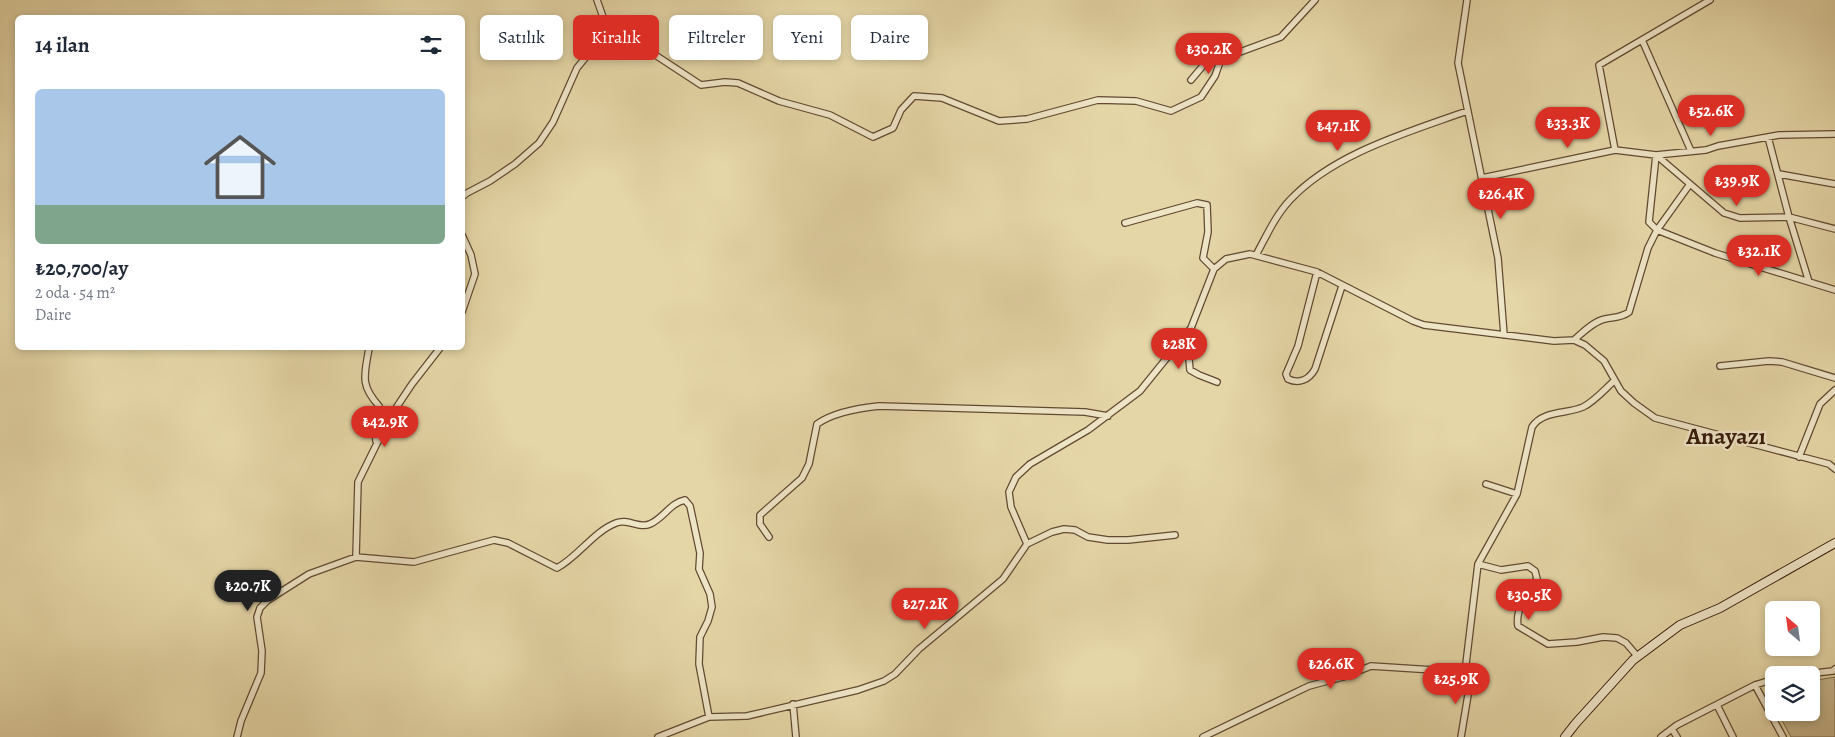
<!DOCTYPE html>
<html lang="tr">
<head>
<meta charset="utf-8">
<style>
  body { margin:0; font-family:Alegreya,serif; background:#f6f6f7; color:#1f2937; height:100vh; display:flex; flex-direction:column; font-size:19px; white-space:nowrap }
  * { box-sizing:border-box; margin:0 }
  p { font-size:16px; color:#747a83 }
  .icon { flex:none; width:28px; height:28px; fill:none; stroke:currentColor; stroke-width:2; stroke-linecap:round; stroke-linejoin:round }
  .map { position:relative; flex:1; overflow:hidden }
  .drawer { position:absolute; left:15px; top:15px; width:450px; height:335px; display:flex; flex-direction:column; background:#fff; border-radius:8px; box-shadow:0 2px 8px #0003 }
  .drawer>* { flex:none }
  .guide { position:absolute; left:480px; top:15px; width:475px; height:45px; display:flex; gap:10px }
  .needle { width:32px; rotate:331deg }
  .controls { position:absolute; left:1765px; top:601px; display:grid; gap:10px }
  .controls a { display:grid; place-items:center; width:55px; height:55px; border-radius:8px; background:#fff; box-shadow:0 2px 8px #0003; font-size:25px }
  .price { position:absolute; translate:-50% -42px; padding:0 11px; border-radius:18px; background:#d93025; color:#fff; font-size:16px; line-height:32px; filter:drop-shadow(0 1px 2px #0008) }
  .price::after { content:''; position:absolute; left:50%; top:30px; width:15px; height:11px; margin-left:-8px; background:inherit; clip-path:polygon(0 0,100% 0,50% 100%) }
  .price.current { background:#222; color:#fff }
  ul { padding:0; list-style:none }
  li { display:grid; align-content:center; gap:10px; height:265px; padding:0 20px }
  li span { display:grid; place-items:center; height:155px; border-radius:8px; color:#555 }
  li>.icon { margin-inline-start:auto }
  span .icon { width:90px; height:90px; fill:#fffc; stroke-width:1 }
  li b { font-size:21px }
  h2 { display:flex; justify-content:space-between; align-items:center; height:60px; padding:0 20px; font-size:21px }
  .chip { padding:0 18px; border-radius:8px; background:#fff; box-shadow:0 2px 8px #0003; font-size:18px; line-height:45px }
  .chip.current { background:#d93025; color:#fff }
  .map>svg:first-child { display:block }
</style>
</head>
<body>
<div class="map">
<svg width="1835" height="737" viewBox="0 0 1835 737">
  <rect width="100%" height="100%" fill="#e5d6a7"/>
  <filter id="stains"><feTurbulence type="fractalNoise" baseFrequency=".004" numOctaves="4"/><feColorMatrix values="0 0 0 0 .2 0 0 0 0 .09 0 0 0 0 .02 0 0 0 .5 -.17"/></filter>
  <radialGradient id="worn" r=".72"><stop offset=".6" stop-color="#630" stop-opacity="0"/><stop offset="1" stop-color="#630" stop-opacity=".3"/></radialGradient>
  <path fill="#c7b68c" stroke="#7e684b" d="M1835,677V737H1791L1778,713L1811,712V681Z"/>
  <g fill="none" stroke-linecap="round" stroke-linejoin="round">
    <g stroke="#614a31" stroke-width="8">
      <path id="street" d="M597,0L603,17L611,26L701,85L725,82L738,83L779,101L830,115L873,137L893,128L901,110L914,96L942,98L999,121L1027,119L1098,100L1136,101L1171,111L1201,97L1215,76L1221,59L1281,37L1315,0
        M1467,0L1458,63L1498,258L1504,335
        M1642,40L1691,151
        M1191,80L1207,61L1221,59
        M1835,134L1779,135L1718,146L1706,150L1656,155L1724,213L1740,218L1789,217L1835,229
        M1768,137L1789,217L1809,282
        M1615,150L1599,65L1710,0
        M1779,174L1835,184
        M1482,178L1615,150L1656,155L1649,222L1657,230L1715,253L1835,290
        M462,197L467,193L490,181L515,164L539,143L553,122L577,68L611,26
        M1125,223L1197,203L1207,205L1208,232L1203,258L1214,269
        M462,235L471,255L475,274L462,312
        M1256,255C1266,237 1275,216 1290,200C1334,153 1409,132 1467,111
        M1317,272L1298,346L1286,374L1288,379C1299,384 1309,380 1315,369L1342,286
        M1191,328L1189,359L1190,370L1199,375L1217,382
        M1574,340C1582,333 1594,321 1605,319C1614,317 1621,318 1629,312L1648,248L1657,230L1690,184
        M369,348C365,374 359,384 379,406L375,425L376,441
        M1720,366L1769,361L1782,362L1835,378
        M1799,457L1820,404L1835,390
        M1486,484L1517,494
        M769,537L760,524V515L802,478L809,464L817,424C834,412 859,408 879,406L1085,412L1108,416
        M1027,544L1011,507L1009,492L1016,477L1030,464L1088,430L1140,391L1191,328L1214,269L1226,259L1250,254L1317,272L1413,321L1424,325L1554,341L1574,340L1585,345L1604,361L1621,391L1634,403L1655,418L1829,464L1835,469
        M356,557L358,482L390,417L412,384L440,348
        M1478,564L1501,570L1528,566L1535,571L1537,579C1527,590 1515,611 1518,626L1548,644L1577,642L1603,637L1617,638L1626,643L1638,657
        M1797,675L1833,671L1835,669
        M1755,685L1783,737
        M793,704L796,737
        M1717,705L1733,737
        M1672,729L1677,737
        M237,737L241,721L261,673L262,651L257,617L260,608L268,600L309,574L356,557L414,562L494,540L508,543L557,568C578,557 593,532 616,523C628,518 639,529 650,524C664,518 670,503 685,500L690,506L700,553L699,569L710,594L712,607L708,621L700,637L699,664L709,717
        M658,737L709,717L747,716L858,690L884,681L895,674L919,649L1003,579L1027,544L1052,532L1064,529L1075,530L1088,537L1108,540H1128L1175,535
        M1203,737L1309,686L1343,677L1371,666L1465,672
        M1461,737L1469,689L1465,672L1478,564L1517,494L1532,427C1543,410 1568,414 1583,407C1595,401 1605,389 1614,381
        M1661,737L1677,725L1755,685L1774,679"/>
    </g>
    <g stroke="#351b0a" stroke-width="10">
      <path id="secondary" d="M1565,737L1576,723L1633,660L1680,625L1720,608L1835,543"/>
    </g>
    <use href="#street" stroke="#eee4c6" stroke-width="5.5"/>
    <use href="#secondary" stroke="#eee4c6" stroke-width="8"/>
  </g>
  <g text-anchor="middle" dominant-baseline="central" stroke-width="4.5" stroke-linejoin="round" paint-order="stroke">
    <g font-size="24" font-weight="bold" fill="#351b0a" stroke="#eee4c6">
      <text x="1726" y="436">Anayazı</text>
    </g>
  </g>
  <rect width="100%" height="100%" filter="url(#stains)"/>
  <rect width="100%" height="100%" fill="url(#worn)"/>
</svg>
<div class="controls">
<a><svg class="needle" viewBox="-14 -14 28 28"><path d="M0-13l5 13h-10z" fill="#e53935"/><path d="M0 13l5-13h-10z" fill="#747a83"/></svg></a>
<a><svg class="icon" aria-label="layers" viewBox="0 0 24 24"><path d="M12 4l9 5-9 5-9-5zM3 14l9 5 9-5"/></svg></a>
</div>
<b class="price" style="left:1209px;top:75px">₺30.2K</b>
<b class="price" style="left:1711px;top:137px">₺52.6K</b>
<b class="price" style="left:1568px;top:149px">₺33.3K</b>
<b class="price" style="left:1338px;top:152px">₺47.1K</b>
<b class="price" style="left:1737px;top:207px">₺39.9K</b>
<b class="price" style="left:1501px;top:220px">₺26.4K</b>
<b class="price" style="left:1759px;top:277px">₺32.1K</b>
<b class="price" style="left:1179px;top:370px">₺28K</b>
<b class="price" style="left:385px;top:448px">₺42.9K</b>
<b class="price current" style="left:248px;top:612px">₺20.7K</b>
<b class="price" style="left:1529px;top:621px">₺30.5K</b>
<b class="price" style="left:925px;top:630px">₺27.2K</b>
<b class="price" style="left:1331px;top:690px">₺26.6K</b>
<b class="price" style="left:1456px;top:705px">₺25.9K</b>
<div class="guide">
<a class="chip">Satılık</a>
<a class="chip current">Kiralık</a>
<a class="chip">Filtreler</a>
<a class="chip">Yeni</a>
<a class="chip">Daire</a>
</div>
<section class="drawer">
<h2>14 ilan<svg class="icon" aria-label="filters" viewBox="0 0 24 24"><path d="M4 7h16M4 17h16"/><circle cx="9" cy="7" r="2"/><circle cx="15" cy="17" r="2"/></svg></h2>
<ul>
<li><span style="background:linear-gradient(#a9c7e8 75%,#7fa58c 0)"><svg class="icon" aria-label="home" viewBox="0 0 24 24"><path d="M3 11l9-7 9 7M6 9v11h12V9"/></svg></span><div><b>₺20,700/ay</b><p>2 oda · 54 m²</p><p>Daire</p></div></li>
</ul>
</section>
</div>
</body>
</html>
